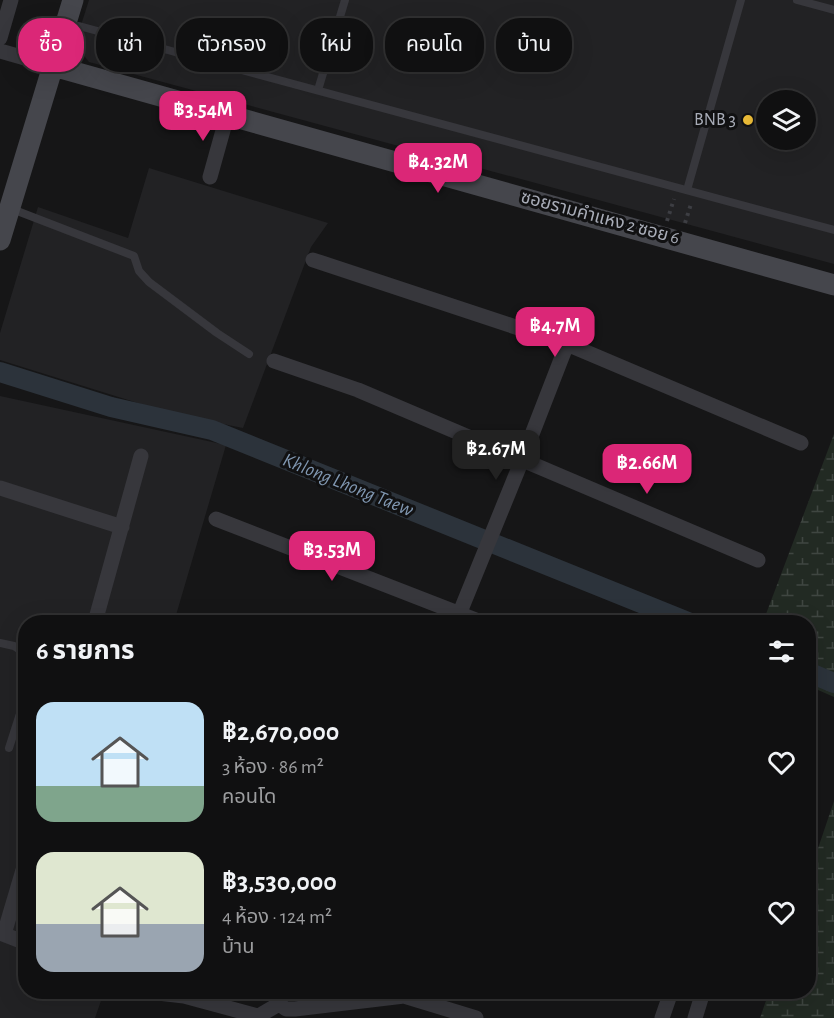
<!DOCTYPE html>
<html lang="th">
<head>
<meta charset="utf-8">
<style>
  body { margin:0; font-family:"Alegreya Sans","Noto Sans Thai",sans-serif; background:#1e1e1f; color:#f1f3f6; height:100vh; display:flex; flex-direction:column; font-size:22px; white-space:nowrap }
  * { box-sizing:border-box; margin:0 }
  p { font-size:20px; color:#9c9d9f }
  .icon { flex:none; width:33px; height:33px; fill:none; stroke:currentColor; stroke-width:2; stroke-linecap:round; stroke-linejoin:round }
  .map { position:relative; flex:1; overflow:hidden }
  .sheet { position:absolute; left:18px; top:615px; width:798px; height:384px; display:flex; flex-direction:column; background:#101011; border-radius:24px; box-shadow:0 6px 24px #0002,0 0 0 2px #303031 }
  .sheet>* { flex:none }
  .hud { position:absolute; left:18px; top:18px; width:798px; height:54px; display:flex; gap:12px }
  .tools { position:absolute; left:756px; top:90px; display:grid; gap:12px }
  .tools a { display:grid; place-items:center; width:60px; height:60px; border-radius:50%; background:#101011; box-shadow:0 6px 24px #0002,0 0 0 2px #303031; font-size:30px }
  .price { position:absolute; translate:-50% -51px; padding:0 14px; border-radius:12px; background:#db2777; color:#fff; font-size:20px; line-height:39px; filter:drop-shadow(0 2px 3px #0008) }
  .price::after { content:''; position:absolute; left:50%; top:36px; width:18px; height:14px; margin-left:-9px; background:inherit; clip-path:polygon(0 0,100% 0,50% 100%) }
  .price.selected { background:#222; color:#fff }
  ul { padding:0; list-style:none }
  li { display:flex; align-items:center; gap:18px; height:150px; padding:0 18px }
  li span { display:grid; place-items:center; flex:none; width:168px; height:120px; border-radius:18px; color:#555 }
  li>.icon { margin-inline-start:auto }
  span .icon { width:72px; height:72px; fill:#fffc; stroke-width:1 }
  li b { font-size:26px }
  h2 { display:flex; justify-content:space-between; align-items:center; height:72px; padding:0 18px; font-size:26px }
  .tag { padding:0 21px; border-radius:24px; background:#101011; box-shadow:0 6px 24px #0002,0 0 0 2px #303031; font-size:21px; line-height:54px }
  .tag.selected { background:#db2777; color:#fff }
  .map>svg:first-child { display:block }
</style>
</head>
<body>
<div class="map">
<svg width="834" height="1018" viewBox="0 0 834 1018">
  <defs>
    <pattern id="wetland-marsh" width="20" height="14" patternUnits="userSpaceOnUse" patternTransform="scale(1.5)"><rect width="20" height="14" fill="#222a23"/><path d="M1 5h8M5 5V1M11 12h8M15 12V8" fill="none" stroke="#3f4641"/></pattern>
  </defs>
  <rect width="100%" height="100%" fill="#161617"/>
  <path fill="#222224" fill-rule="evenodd" d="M89,0H834V264L89,62L75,44ZM766,100H806V140H766Z
    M149,168L328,223L311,247L243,428L173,414L0,360V333L38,207L128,238Z
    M0,396L226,445L174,622H26V992H104L95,1018H0Z"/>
  <path fill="url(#wetland-marsh)" d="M834,434V697L809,686L808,622H763Z
    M834,801V1018H760L769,992H808L809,875Z"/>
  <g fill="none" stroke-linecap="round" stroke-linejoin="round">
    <path stroke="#2c333b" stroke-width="20" d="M0,372L111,407L212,430L688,622
      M808,672L834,683"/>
    <path stroke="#3d3e43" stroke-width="4" stroke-dasharray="3 4.5" stroke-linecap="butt" d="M667,221L674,199
      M685,223L691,204"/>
    <path stroke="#37373c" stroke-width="8" d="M797,0L834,10
      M79,26L834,230
      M318,90L345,0
      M687,190L741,0
      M12,209L134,256L139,271L149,282L217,333L249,354
      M0,643L14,646L26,654
      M9,748L26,695"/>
    <path stroke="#37373c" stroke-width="15" d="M0,38L11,0
      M0,51L53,66
      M210,177L227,116
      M313,260L567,344L801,443
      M274,361L358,390L758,560
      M0,488L122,527
      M216,519L481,622
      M95,622L141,456
      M456,622L522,460L567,344
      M0,933L26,943
      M4,934L26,860
      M149,992L184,996L258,1016
      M279,1004L286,1009H295L404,996L476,1018
      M255,1018L279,1004L281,996L285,992
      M662,1018L671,992
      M695,1018L703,992"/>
    <path stroke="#45464c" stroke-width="21" d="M53,66L834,285
      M0,240L73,0"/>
  </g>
  <circle fill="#edbd38" stroke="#111112" stroke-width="2" cx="748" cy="120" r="6"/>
  <g text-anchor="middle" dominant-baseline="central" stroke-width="6" stroke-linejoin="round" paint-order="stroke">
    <g font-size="18" fill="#a8acb7" stroke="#111112" text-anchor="end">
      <text x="736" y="120">BNB 3</text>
    </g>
    <g font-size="18" fill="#a8acb7" stroke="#111112">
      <text transform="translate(600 218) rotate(15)">ซอยรามคำแหง 2 ซอย 6</text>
    </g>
    <g font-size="20" font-style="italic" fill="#8097b1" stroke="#111112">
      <text transform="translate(348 485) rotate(22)">Khlong Lhong Taew</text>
    </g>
  </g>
</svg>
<div class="tools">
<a><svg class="icon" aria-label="layers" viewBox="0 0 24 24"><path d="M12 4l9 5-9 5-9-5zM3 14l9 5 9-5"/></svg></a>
</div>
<b class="price" style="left:203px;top:142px">฿3.54M</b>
<b class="price" style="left:438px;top:194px">฿4.32M</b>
<b class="price" style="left:555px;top:358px">฿4.7M</b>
<b class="price selected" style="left:496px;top:481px">฿2.67M</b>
<b class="price" style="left:647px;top:495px">฿2.66M</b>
<b class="price" style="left:332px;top:582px">฿3.53M</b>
<div class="hud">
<a class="tag selected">ซื้อ</a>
<a class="tag">เช่า</a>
<a class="tag">ตัวกรอง</a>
<a class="tag">ใหม่</a>
<a class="tag">คอนโด</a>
<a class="tag">บ้าน</a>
</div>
<section class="sheet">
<h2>6 รายการ<svg class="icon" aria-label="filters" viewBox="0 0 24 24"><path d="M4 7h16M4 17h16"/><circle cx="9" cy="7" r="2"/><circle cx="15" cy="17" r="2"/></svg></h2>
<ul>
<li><span style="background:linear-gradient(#bfe0f5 70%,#7fa58c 0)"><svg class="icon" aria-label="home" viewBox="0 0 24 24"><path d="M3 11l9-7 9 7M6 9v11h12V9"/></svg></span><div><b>฿2,670,000</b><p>3 ห้อง · 86 m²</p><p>คอนโด</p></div><svg class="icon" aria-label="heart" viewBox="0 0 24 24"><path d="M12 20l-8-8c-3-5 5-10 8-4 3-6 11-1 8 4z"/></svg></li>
<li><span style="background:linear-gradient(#dfe7d0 60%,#9aa5b1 0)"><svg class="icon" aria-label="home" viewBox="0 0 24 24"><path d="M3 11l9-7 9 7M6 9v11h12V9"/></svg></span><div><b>฿3,530,000</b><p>4 ห้อง · 124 m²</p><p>บ้าน</p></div><svg class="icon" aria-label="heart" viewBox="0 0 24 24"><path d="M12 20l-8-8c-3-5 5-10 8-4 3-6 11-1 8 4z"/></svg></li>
</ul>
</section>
</div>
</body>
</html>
